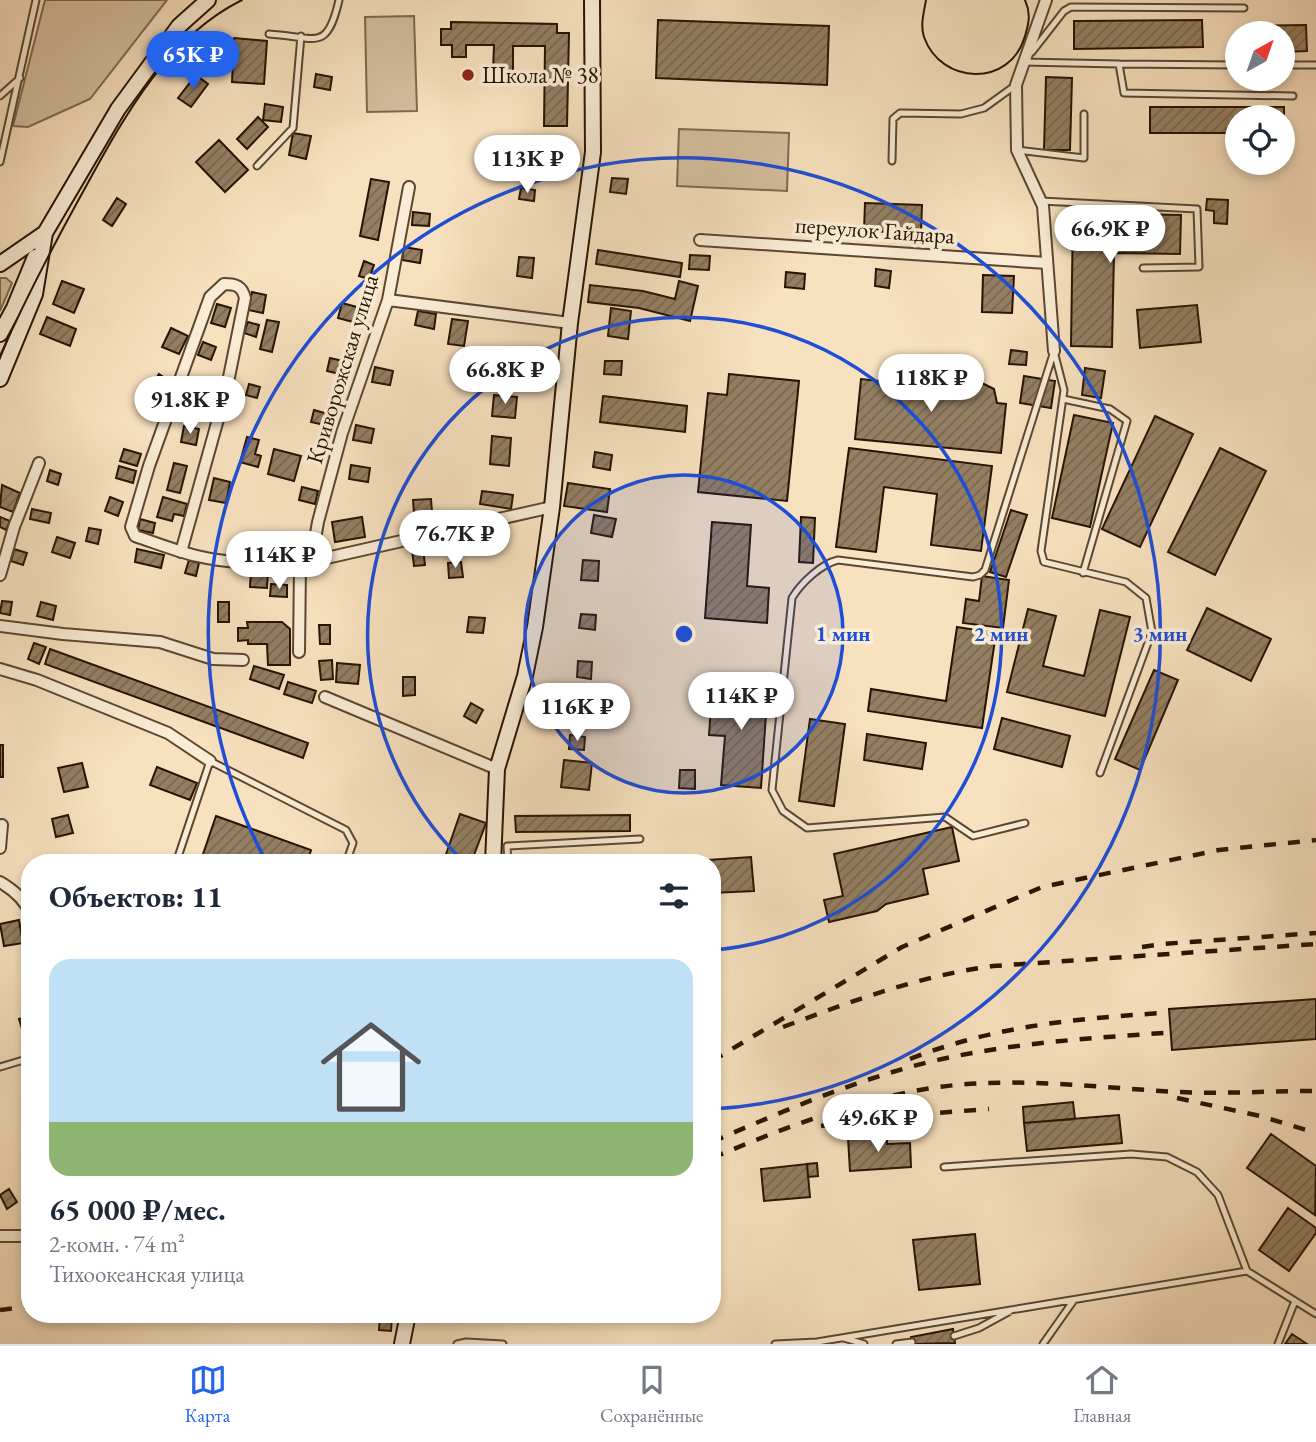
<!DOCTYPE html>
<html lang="ru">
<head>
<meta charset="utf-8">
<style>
  body { margin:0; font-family:"EB Garamond",serif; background:#f2f2f3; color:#1f2937; height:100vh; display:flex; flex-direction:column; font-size:26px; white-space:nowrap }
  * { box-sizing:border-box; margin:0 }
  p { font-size:23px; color:#747a83 }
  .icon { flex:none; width:38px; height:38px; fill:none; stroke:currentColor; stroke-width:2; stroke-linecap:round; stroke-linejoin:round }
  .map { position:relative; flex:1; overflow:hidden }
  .drawer { position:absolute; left:21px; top:854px; width:700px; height:469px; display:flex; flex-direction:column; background:#fff; border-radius:28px; box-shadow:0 4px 10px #0003 }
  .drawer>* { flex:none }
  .needle { width:46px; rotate:40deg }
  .fabs { position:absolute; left:1225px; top:21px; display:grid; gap:14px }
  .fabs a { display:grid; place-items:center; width:70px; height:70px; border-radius:50%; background:#fff; box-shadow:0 4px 10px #0003; font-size:35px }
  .price { position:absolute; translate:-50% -60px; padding:0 16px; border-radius:24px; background:#fff; color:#222; font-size:23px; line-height:46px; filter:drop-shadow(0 2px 4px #0008) }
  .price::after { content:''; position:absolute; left:50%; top:42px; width:21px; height:16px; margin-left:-10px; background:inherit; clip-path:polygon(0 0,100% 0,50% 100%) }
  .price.on { background:#2563eb; color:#fff }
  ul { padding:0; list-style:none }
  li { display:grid; align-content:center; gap:14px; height:371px; padding:0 28px }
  li span { display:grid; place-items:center; height:217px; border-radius:21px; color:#555 }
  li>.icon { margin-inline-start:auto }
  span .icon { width:126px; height:126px; fill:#fffc; stroke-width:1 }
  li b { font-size:30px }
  h2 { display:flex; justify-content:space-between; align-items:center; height:84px; padding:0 28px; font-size:30px }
  .tab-bar { display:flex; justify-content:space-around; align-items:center; height:98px; border-top:2px solid #e0e1e3; background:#fff; font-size:19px; color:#747a83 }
  .tab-bar a { display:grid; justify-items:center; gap:4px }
  .tab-bar .on { color:#2563eb }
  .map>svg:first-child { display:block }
</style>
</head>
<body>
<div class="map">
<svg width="1316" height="1344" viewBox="0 0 1316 1344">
  <defs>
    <pattern id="building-hatch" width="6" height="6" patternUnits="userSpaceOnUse" patternTransform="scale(1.75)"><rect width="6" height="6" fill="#947f63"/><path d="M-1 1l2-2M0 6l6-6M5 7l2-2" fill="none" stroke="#79674f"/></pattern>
  </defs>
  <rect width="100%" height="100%" fill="#f8e1bf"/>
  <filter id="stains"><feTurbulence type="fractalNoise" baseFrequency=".00286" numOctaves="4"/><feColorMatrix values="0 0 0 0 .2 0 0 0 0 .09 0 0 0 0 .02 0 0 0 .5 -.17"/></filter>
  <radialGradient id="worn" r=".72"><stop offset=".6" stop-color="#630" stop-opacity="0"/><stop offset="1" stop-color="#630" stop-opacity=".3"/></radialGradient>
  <path fill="#d4be9f" stroke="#7e6950" stroke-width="2" d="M45,0H167L90,99L28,127L13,126Z
    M414,16L417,111L367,112L365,17Z
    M679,129L789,133L787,191L677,186Z
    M0,278H6L12,283L0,311Z"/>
  <path fill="url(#building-hatch)" stroke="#271400" stroke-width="2" d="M658,20L829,26L827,85L656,78Z
    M1202,20L1203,47L1074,49V21Z
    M451,22L557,24V33H569L567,126H544L545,46H513V71H493L494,45H466V57H452V45H441V29H451Z
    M1306,25L1307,51L1283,52V33H1246V26Z
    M234,38L267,41L264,84L232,82Z
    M316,74L332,77L330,90L314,87Z
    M196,75L208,84L191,107L178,98Z
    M1046,77L1072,78L1070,150H1044Z
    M265,104L283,107L281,122L263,120Z
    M1150,107H1284V133L1283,117H1237V133H1150Z
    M258,117L268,127L247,149L237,139Z
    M293,133L311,136L306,159L289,155Z
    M219,140L248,170L225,192L196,162Z
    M612,178L628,179L626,194L610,192Z
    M371,179L389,182L378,240L360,236Z
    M521,188L535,190L534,201L519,199Z
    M117,198L126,204L112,226L103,220Z
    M1207,199L1228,200L1227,224L1214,223V211L1206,210Z
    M865,203L922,205L921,233L864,231Z
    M413,212L430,214L429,226L412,225Z
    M1073,213L1181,215L1180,254L1114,253L1112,347L1071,346Z
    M404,247L422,250L420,263L402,260Z
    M598,250L682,263L680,277L596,264Z
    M690,255L710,256L709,270L689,269Z
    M519,257L534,258L532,278L517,276Z
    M364,261L374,265L369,279L359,276Z
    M876,269L891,271L889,288L875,286Z
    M786,272L805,274L804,289L785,287Z
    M983,275L1014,276L1012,313L982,312Z
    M62,281L84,289L74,313L53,304Z
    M679,281L698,286L690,321L639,308L588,302L590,285L643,291L675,299Z
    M252,292L266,295L263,313L248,310Z
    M342,303L357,307L353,322L338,318Z
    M217,304L231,308L225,327L211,323Z
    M1197,305L1201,342L1140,348L1137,310Z
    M611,308L631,311L628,339L608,336Z
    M418,311L436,314L434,329L415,325Z
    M47,317L76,329L70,346L40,334Z
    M452,319L468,321L464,346L448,344Z
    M267,320L279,322L272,352L260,349Z
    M248,322L259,325L256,337L244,333Z
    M171,328L188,336L179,354L162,347Z
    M203,342L216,347L211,360L198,355Z
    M510,349L526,350L523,376L484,372L486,354L509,356Z
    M1011,350L1027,352L1026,365L1009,364Z
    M330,358L343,361L340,374L327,371Z
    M605,361H622L621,375L604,374Z
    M375,367L393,371L390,385L372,382Z
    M1085,368L1105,371L1101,398L1082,395Z
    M159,374L172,383L160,399L148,391Z
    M729,374L799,381L787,501L698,492L708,393L727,395Z
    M899,375L984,384L994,389L997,403L1006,404L1001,453L855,439L861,379L898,383Z
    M1024,376L1055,381L1051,408L1020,403Z
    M249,384L260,387L257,398L246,395Z
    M494,395L517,397L515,418L492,416Z
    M603,396L687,406L685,432L600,422Z
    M314,410L328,414L325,425L311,422Z
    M1074,415L1113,423L1090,527L1052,518Z
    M1155,416L1193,434L1140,547L1102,529Z
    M356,425L374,429L371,443L353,440Z
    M184,426L199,429L196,445L181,442Z
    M492,436L511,438L509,466L490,464Z
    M247,437L259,440L255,454L261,456L258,467L240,462Z
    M849,448L992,466L981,551L931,545L937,494L884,487L876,552L836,547Z
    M1220,448L1266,471L1215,575L1168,552Z
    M124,449L141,454L137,466L120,461Z
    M274,449L301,456L294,481L268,474Z
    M595,452L612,455L610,470L593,467Z
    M174,463L187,466L180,493L167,490Z
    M351,465L370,468L368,482L349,479Z
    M119,466L136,471L133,483L116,478Z
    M50,470L61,474L58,485L47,481Z
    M214,478L230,482L226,503L209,500Z
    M568,483L610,489L607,512L564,506Z
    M2,485L20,493L13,512L0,507Z
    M302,487L318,491L315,504L299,500Z
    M482,491L513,495L511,509L480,504Z
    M110,497L123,502L118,516L105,511Z
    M163,497L187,504L184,516L174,514L172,521L157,517Z
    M431,499L432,512L414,514L413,500Z
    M32,509L51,513L49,523L30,519Z
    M1011,510L1027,515L1006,577L990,572Z
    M594,515L616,519L612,537L591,533Z
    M0,517L10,521L6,530L0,527Z
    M362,517L365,537L335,542L332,522Z
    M801,517L815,518L813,563L799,562Z
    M140,519L155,523L153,533L138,530Z
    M712,522L751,525L747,586L769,588L767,623L705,618Z
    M89,528L101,530L98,544L86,541Z
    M57,537L75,543L70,558L52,552Z
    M14,549L27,553L23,565L11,561Z
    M137,549L164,555L161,568L135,562Z
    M423,549L425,565L414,566L412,550Z
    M189,560L199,563L196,576L185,573Z
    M583,560L599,561L598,581L581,580Z
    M461,562L463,577L449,578L448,563Z
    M251,571H268L267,588L250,587Z
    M982,576L1009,580L1003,628L963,623L966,599L979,601Z
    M271,584L287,585V597L270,596Z
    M2,601L12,602L10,615L0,613Z
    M41,602L56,606L53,620L37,616Z
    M218,602H229V622H218Z
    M1207,608L1271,639L1251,681L1187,650Z
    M1028,609L1056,616L1043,666L1084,676L1100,610L1130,617L1105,716L1007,692Z
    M581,614L596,615L595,630L579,628Z
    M469,617L485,618L483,633L467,632Z
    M247,622H282L290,629V665H268L267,644H248V640L238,641V628H248Z
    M319,625H330V644H320Z
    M957,627L996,633L982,728L868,711L871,689L946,701Z
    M34,643L46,647L39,664L28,659Z
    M50,649L308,743L303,758L45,664Z
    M332,660L333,679L321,680L319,661Z
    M578,661L592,662L591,679L577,677Z
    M337,663L360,665L358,684L336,682Z
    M254,666L284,675L279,689L250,679Z
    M1154,670L1178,680L1140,770L1115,759Z
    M403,677H415V695L403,696Z
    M288,682L316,691L312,703L284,694Z
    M728,682L768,685L761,788L721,785L725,736L709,735L712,691L728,692Z
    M573,699L590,701L589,715L572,713Z
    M471,703L483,710L476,723L464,716Z
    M1002,718L1070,736L1062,767L994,749Z
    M810,719L845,724L834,806L799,801Z
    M867,734L926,743L922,769L864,760Z
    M570,735L585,737L584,750L569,749Z
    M0,745H3V777H0Z
    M564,760L592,763L589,790L561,787Z
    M82,763L88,787L64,792L58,768Z
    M157,767L197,783L190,800L150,785Z
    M680,770H695V789L679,788Z
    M460,814L486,823L471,863H443Z
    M68,815L73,833L56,837L52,819Z
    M630,815V831L516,832L515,816Z
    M216,816L311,850L307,863H200Z
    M952,827L959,861L923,869L928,894L886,904L877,911L829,922L824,900L843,896L834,854Z
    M751,857L754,891L712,893V863H663Z
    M19,920L23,943L4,946L0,924Z
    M1316,999V1039L1172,1050L1169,1009Z
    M30,1016V1030L23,1032L19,1019Z
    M1073,1102L1075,1119L1024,1123L1023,1107Z
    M1119,1115L1122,1143L1027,1151L1024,1123Z
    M1271,1134L1316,1166L1315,1215L1247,1168Z
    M887,1135V1144L910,1143L911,1167L850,1171L848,1138Z
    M817,1163L818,1176L808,1177L807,1164Z
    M807,1164L810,1197L764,1201L761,1169Z
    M9,1189L17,1202L7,1209L0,1195Z
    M1288,1208L1316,1228V1233L1289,1271L1259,1250Z
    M975,1234L980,1284L919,1290L913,1240Z
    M380,1315H392L391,1331L379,1330Z
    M953,1329L955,1343L912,1344L911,1337Z
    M1292,1334L1307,1344H1285Z"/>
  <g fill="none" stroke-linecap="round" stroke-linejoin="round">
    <g stroke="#5b4730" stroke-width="9">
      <path id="lane" d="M269,34C316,37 327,53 339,0
        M1032,52L1064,11L1071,7L1244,8
        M1023,62L1119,64L1124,93L1293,96
        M1119,64L1237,65
        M1283,65H1316
        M0,96L20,78
        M1017,150L1084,158V114
        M892,161L893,119L900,113L961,114L984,108L1016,85
        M0,162L36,0
        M257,166L293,128L301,36
        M1041,201L1197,209L1199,267L1143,268
        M1054,351L1064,390L1041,551L1044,562L1126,582L1146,598L1152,632L1100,773
        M1063,399L1110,409L1127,421L1083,573
        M1025,823L973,836L945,817L807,828L783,811L772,790L792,598C801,583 821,564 838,560L973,577L980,575L985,570L1054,351
        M176,863L210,761L346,830L353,843L346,863
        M508,863L507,846L640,839
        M0,1067L30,1058
        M944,1167L1131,1154L1167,1157L1197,1172L1218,1195L1247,1271
        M954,1336L979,1328L1010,1311
        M844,1338L864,1344
        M457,1344L466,1342L503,1344
        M775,1344L817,1342L1247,1271L1316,1314
        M896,1344L912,1342
        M1043,1344L1074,1300
        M1278,1344L1295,1301"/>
    </g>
    <g stroke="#5b4730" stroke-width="14">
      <path id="street" d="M1046,0L1016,85L1017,150L1043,206L1054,351
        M700,240L1047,263
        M388,300L570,323
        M181,552L227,387L245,298C242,286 236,284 224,284L210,297L149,466L131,527L135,536C156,543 176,551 197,556C230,564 267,564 300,564L552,507
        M311,562L318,522L342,433L388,300L409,187
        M0,575L14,527L39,463
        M0,626L63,634L160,642L213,659L243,660
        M299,652L300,564
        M0,669L37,680L168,733L210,761
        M325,697L497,769
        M0,848L2,825
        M0,882C12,889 25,900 30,913
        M0,1236H30"/>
    </g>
    <g stroke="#271400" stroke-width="18">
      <path id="secondary" d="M0,264L45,233L118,109L179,26L208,0
        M0,334L14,308L35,257
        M0,379L35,294L45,233
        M493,863L497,769L525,676L535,627L552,507L570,323L593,152L592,0
        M402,1344L408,1314"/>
    </g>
    <use href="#lane" stroke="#faecd5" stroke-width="5"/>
    <use href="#street" stroke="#faecd5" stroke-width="10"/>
    <use href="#secondary" stroke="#faecd5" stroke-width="14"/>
    <path stroke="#271400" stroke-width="2" d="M926,0C924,12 920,25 924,37C941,85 1010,88 1025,36C1029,23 1031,13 1025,0
      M0,356C24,302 51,250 79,199C120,125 163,39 242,0"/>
    <path stroke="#271400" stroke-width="4.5" stroke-dasharray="12 12" stroke-linecap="butt" d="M1142,947L1162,944L1316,933
      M783,1027C852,1001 919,976 993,966L1316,944
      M910,1059C995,1026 1072,1019 1162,1013
      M712,1061L902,947L1042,887L1219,850L1316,840
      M1177,1098L1260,1116L1316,1133
      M821,1126L869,1118L989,1109
      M712,1142C788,1109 862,1077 942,1059C1015,1043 1090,1038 1164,1033
      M712,1158C788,1126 874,1093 956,1085C1030,1078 1104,1088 1178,1092C1224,1094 1270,1091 1316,1091
      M0,1310L30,1306"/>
  </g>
  <circle cx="684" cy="634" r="159" fill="#1d4ed8" fill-opacity=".12"/>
  <g fill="none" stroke="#1d4ed8" stroke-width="3.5">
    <circle cx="684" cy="634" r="159"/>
    <path d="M464 862A317 317 0 1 1 714 950"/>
    <path d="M266 861A476 476 0 1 1 713 1109"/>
  </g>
  <circle fill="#8f2418" stroke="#faecd5" stroke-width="2.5" cx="468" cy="75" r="7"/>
  <g text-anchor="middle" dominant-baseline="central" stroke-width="7" stroke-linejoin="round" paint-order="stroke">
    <g font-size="23" fill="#271400" stroke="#faecd5" text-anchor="start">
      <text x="482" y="75">Школа № 38</text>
    </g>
    <g font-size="23" fill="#271400" stroke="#faecd5">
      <text transform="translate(875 230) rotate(4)">переулок Гайдара</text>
      <text transform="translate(342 369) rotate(-73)">Криворожская улица</text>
    </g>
  </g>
  <circle cx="684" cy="634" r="10" fill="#1d4ed8" stroke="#faecd5" stroke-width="3.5"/>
  <g font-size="21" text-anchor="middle" font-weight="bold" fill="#1d4ed8" stroke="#faecd5" stroke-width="7" stroke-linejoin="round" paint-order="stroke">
    <text x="843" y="641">1 мин</text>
    <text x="1001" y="641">2 мин</text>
    <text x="1160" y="641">3 мин</text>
  </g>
  <rect width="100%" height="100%" filter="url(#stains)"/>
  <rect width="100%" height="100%" fill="url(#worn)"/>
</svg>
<div class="fabs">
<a><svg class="needle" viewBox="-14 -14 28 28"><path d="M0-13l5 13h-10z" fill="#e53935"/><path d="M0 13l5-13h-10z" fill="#747a83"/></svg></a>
<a><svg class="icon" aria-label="locate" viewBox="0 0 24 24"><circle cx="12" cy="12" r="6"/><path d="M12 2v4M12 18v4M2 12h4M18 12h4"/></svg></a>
</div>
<b class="price on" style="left:193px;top:91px">65K ₽</b>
<b class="price" style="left:527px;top:195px">113K ₽</b>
<b class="price" style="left:1110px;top:265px">66.9K ₽</b>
<b class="price" style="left:505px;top:406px">66.8K ₽</b>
<b class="price" style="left:931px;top:414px">118K ₽</b>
<b class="price" style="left:190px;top:436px">91.8K ₽</b>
<b class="price" style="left:455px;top:570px">76.7K ₽</b>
<b class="price" style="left:279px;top:591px">114K ₽</b>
<b class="price" style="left:741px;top:732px">114K ₽</b>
<b class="price" style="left:577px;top:743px">116K ₽</b>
<b class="price" style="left:878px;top:1154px">49.6K ₽</b>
<section class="drawer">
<h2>Объектов: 11<svg class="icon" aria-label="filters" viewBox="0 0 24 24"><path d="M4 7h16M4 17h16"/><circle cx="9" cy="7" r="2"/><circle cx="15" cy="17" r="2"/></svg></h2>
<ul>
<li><span style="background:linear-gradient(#bfe0f5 75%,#8fb573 0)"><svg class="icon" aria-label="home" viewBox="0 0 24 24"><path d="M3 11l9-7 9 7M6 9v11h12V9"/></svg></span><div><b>65 000 ₽/мес.</b><p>2-комн. · 74 m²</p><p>Тихоокеанская улица</p></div></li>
</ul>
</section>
</div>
<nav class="tab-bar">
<a class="on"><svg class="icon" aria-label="map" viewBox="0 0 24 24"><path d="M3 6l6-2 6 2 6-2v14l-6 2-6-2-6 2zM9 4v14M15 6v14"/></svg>Карта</a>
<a><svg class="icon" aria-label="saved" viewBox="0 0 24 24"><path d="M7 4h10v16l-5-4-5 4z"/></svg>Сохранённые</a>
<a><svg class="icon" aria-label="home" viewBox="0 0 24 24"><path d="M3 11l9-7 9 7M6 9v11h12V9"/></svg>Главная</a>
</nav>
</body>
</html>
